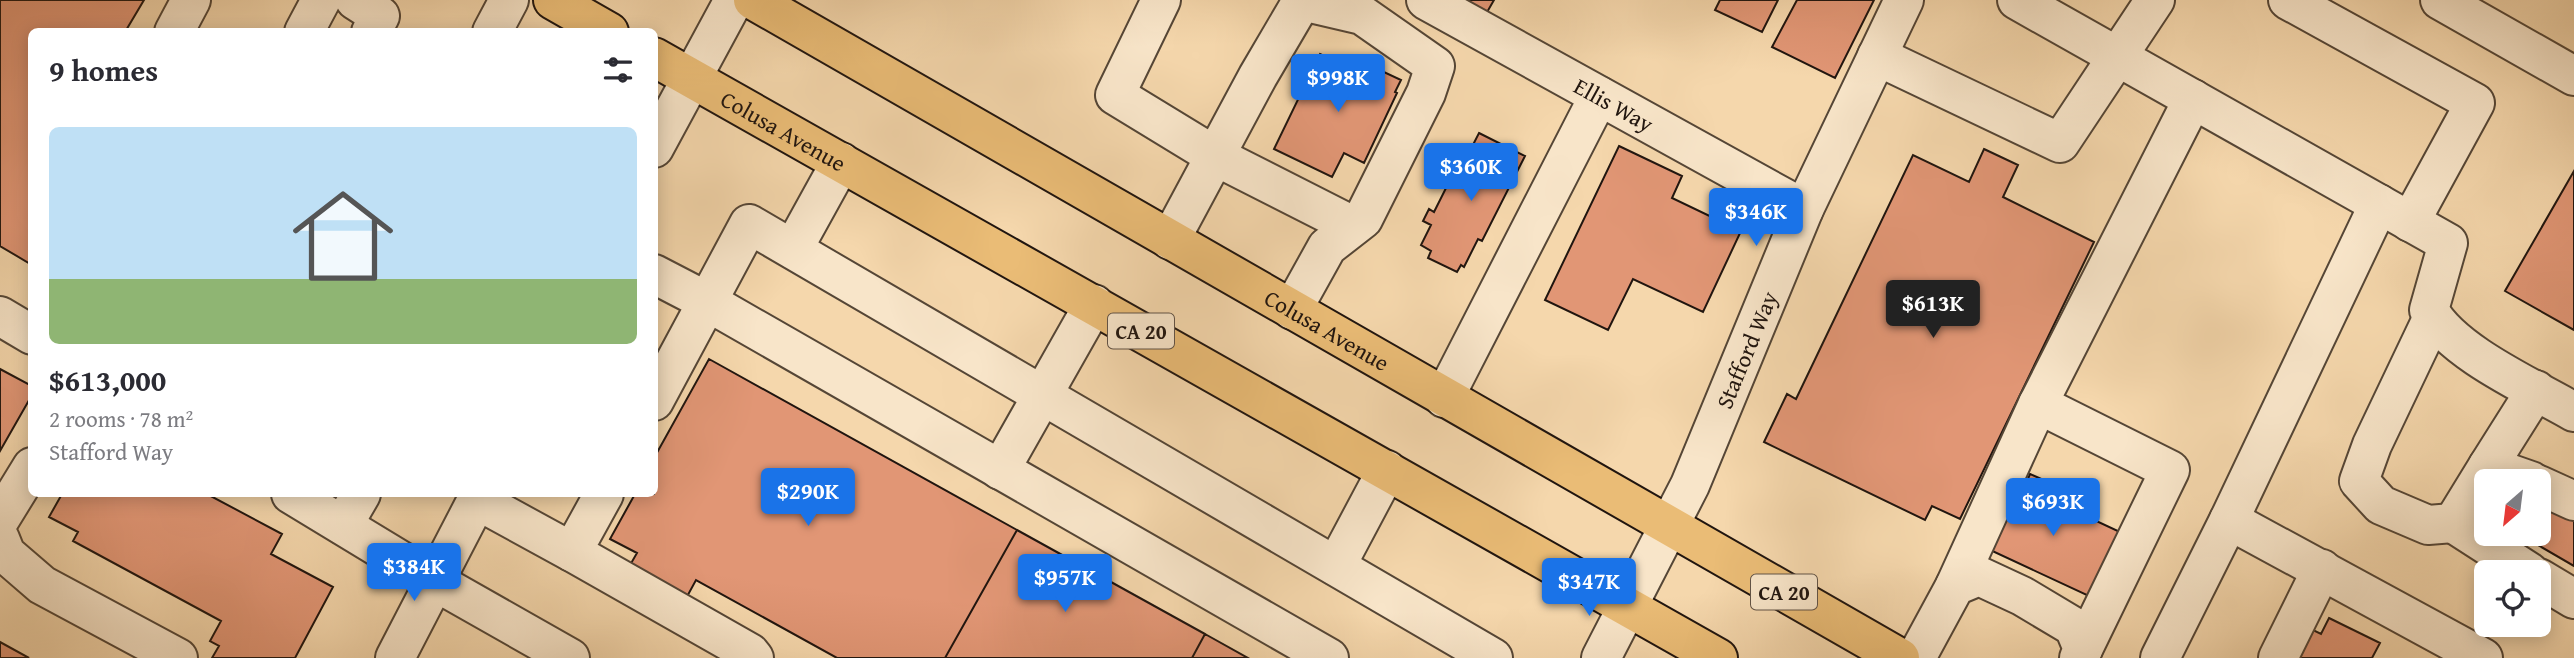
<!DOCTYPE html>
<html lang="en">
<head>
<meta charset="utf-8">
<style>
  body { margin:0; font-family:"Gentium Book Plus",serif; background:#f2f2f3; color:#2b2b33; height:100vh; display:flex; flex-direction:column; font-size:26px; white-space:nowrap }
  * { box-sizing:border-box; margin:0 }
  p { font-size:23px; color:#7c7c81 }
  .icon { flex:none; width:38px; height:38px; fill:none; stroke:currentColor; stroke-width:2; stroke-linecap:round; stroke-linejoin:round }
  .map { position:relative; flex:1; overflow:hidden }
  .side { position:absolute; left:28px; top:28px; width:630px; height:469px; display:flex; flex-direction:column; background:#fff; border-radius:10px; box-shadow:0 4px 18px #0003 }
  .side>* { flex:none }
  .needle { width:46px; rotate:208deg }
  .controls { position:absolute; left:2474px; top:469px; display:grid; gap:14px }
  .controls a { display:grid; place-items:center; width:77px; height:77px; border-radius:10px; background:#fff; box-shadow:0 4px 18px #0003; font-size:35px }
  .price { position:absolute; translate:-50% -60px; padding:0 16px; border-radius:7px; background:#1a73e8; color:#fff; font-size:23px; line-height:46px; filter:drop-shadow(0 2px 4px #0008) }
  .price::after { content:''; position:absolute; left:50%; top:42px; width:21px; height:16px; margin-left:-10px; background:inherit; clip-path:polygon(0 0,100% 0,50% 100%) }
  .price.selected { background:#222; color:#fff }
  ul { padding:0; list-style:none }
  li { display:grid; align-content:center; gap:14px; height:371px; padding:0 21px }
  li+li { border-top:2px solid #e1e1e2 }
  li span { display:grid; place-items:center; height:217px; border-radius:10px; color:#555 }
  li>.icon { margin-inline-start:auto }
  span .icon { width:126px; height:126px; fill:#fffc; stroke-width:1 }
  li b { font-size:30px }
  h2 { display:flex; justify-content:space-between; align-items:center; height:84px; padding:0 21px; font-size:30px }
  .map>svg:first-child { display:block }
</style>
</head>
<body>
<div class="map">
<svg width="2574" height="658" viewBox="0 0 2574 658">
  <rect width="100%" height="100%" fill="#f5d7ac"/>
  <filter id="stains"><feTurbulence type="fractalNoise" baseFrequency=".00286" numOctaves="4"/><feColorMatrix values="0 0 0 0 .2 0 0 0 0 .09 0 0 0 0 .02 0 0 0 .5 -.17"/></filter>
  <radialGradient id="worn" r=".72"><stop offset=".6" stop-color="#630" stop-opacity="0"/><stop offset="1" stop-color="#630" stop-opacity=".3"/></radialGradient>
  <path fill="#e19675" stroke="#20150f" stroke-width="2" d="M0,0H144L125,32H32V265L0,246Z
    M1461,0H1494L1486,14Z
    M1720,0H1778L1762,32L1715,10Z
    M1797,0H1874L1835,78L1772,47Z
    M1320,54L1347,68L1352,57L1401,80L1395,92L1397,93L1364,163L1344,153L1332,177L1274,149Z
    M1479,133L1525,156L1482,241L1478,239L1464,267L1461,265L1457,272L1428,258L1431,251L1421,245L1431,225L1423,221L1429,209L1434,212L1449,182L1453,184Z
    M1619,146L1682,176L1672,198L1741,231L1703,312L1633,279L1608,330L1545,300Z
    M1984,149L2018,165L2003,197L2094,242L1960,519L1932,506L1925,520L1764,442L1787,394L1796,399L1913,155L1969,182Z
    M2574,171V330L2505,291Z
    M709,359L1017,530L945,658H837L696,580L683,604L626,572L637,553L610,539L635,494H654V458Z
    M0,369L32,386V395L0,451Z
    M2030,474L2053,484L2047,498L2120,532L2091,597L1988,549L2018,483L2025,486Z
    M2539,493L2574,513V566L2519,534H2539Z
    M62,494H207L282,534L271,554L333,587L295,658H212L219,646L210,641L221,621L73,541L78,532L49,517Z
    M1017,530L1205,634L1192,658H945Z
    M2329,618L2380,643L2372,658H2297L2311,629L2321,634Z
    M1205,634L1248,658H1192Z
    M0,642L29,658H0Z"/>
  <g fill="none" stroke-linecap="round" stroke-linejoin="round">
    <g stroke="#554636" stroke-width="42">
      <g id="minor">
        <path d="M355,0L380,16L371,32"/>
        <path d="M1161,0L1115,95L1215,156L1353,226"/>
        <path id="s1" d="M1426,0L1804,209"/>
        <path d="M2017,0L2448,243L2429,310C2453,353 2531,387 2574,412"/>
        <path d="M2288,0L2475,103L2410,222"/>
        <path d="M2440,0L2574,76"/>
        <path d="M174,32L191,0"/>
        <path d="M304,32L321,0"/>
        <path d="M492,32L509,0"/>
        <path d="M1877,56L2060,143L2155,0"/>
        <path d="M654,148L734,0"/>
        <path d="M1170,240L1258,76L1302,1L1362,15L1435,66L1426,93L1363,219L1327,247L1292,310"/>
        <path d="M793,249L841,162"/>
        <path d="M654,274L708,302L1329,658"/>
        <path d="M0,316L32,335"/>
        <path d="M2433,317L2372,445L2359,481L2381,505L2428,525L2453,523"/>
        <path d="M1444,398L1599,96"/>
        <path d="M654,401L749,224L1493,658"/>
        <path d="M2488,466L2536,390"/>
        <path d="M1000,470L1094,304"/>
        <path d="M2539,485L2574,501"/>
        <path d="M291,494L436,582L570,658"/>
        <path d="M604,494L572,552L750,653L754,658"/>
        <path d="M477,500L572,552"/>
        <path d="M0,519L32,467"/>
        <path d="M2229,520L2379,204"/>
        <path d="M343,525L361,494"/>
        <path d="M0,539L6,554L42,585L178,658"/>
        <path d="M1336,566L1387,470"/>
        <path d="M2529,572L2453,523L2488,466L2531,481"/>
        <path d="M2539,578L2574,599"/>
        <path d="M1955,586L2038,404"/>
        <path d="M2083,649L2170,470L2038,404L2193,99"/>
        <path d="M395,658L480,494"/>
        <path id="s2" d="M1601,658L1690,485L1804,209L1904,0"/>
        <path d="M1916,658L1955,586L1979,576L2022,596L2074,627L2083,649L2079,658"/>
        <path d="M2160,658L2229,520L2483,658"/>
        <path d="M2278,658L2322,569"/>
      </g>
    </g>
    <g stroke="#20150f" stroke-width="42">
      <g id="highway">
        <path d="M553,0L609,32"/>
        <path id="s3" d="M753,0L1900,658"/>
        <path id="s4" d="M654,57L1718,658"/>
      </g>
    </g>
    <use href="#minor" stroke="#f8e5c9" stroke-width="38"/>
    <use href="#highway" stroke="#eabc76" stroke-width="38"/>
  </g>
  <g text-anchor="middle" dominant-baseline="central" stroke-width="5" stroke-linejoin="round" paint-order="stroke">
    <g fill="#f8e5c9" stroke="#615347" stroke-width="2">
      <rect x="1108" y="313.5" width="66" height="35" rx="5"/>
      <rect x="1751" y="574.5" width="66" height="35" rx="5"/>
    </g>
    <g font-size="21" font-weight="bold" fill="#20150f">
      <text x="1141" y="331">CA 20</text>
      <text x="1784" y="592">CA 20</text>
    </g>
    <g font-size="23" fill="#20150f" stroke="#f8e5c9">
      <text stroke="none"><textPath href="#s1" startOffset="215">Ellis Way</textPath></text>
      <text stroke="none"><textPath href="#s4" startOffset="149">Colusa Avenue</textPath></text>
      <text stroke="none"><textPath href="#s3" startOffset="662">Colusa Avenue</textPath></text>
      <text stroke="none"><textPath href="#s2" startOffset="341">Stafford Way</textPath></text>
    </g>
  </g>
  <rect width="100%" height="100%" filter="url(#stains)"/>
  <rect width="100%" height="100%" fill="url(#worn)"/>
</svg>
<div class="controls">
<a><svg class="needle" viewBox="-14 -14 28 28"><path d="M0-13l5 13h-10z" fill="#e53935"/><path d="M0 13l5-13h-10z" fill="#7c7c81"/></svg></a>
<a><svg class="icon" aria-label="locate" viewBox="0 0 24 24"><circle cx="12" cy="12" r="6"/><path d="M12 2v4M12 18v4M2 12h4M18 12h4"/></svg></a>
</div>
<b class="price" style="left:1338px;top:114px">$998K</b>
<b class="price" style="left:1471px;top:203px">$360K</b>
<b class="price" style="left:1756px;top:248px">$346K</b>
<b class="price selected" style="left:1933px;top:340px">$613K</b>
<b class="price" style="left:808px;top:528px">$290K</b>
<b class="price" style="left:2053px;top:538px">$693K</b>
<b class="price" style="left:414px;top:603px">$384K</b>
<b class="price" style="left:1065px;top:614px">$957K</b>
<b class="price" style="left:1589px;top:618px">$347K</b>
<section class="side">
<h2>9 homes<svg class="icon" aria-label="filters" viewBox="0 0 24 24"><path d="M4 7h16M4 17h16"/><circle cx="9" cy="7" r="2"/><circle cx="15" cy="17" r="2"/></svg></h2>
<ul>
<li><span style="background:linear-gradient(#bfe0f5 70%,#8fb573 0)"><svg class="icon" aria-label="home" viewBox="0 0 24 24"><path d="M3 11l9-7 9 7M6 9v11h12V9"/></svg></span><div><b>$613,000</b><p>2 rooms · 78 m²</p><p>Stafford Way</p></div></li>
</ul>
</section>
</div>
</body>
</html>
